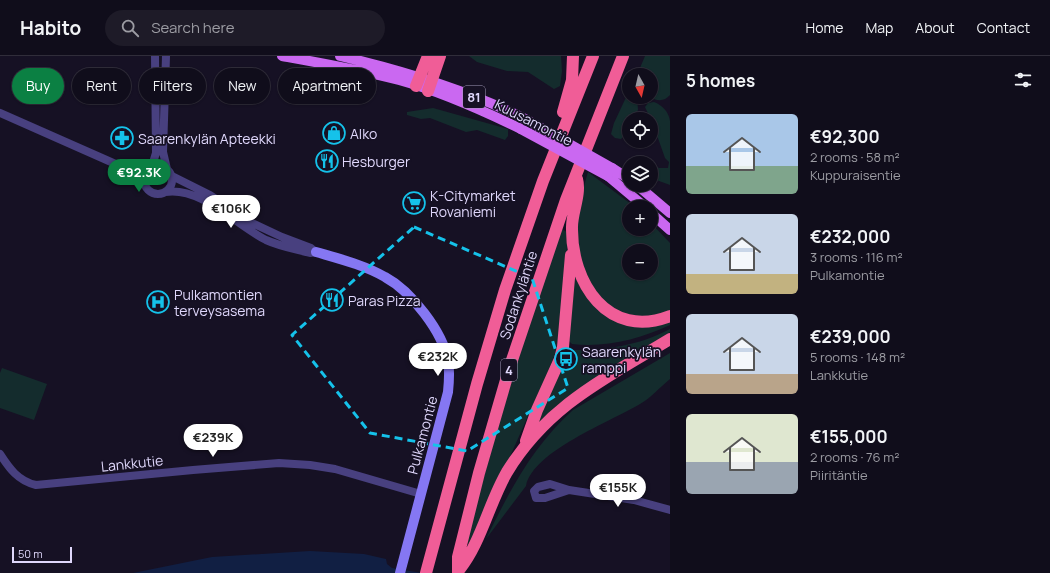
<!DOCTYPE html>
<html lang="en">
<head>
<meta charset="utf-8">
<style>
  body { margin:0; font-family:Manrope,sans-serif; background:#1e1b28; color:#f1f3f6; height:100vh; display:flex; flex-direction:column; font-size:15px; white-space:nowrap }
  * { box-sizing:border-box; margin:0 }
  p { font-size:13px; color:#9c9ca3 }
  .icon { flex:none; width:22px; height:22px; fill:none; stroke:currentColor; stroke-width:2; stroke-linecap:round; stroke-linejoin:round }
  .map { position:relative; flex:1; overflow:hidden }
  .panel { display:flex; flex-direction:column; background:#100d1b; width:380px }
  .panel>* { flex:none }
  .guide { position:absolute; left:12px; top:12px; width:380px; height:36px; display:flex; gap:8px }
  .needle { width:26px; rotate:172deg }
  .tools { position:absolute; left:622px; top:12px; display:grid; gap:8px }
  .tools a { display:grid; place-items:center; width:36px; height:36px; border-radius:50%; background:#100d1b; box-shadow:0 1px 3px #0004,0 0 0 1px #302d3a; font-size:20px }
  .scale { position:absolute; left:12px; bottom:10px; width:60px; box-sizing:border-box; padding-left:4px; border:2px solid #dfd7fb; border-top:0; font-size:11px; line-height:14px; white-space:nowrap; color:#dfd7fb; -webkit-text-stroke:3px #161124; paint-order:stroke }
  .price { position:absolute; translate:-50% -34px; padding:0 9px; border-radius:14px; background:#fff; color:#222; font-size:13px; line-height:26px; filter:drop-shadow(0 1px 2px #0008) }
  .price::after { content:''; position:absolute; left:50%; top:24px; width:12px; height:9px; margin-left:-6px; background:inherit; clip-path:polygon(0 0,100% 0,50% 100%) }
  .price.active { background:#0b8043; color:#fff }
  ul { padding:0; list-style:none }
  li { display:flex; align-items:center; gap:12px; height:100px; padding:0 16px }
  li span { display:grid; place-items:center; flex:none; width:112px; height:80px; border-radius:6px; color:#555 }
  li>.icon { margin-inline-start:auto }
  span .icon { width:48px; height:48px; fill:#fffc; stroke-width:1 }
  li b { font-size:17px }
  h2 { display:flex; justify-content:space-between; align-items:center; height:48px; padding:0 16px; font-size:17px }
  .pill { padding:0 14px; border-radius:18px; background:#100d1b; box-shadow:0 1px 3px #0004,0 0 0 1px #302d3a; font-size:14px; line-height:36px }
  .pill.active { background:#0b8043; color:#fff }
  header { display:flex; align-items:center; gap:24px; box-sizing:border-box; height:56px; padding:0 20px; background:#100d1b; border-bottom:1px solid #302d3a }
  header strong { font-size:19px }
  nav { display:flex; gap:22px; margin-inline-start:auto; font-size:14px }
  .search { width:280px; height:36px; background:#1e1b28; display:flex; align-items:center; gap:10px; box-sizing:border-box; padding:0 14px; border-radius:22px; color:#9c9ca3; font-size:15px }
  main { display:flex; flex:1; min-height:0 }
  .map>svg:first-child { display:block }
</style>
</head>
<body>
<header>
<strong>Habito</strong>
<div class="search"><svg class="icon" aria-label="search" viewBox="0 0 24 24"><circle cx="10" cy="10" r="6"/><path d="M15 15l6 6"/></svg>Search here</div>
<nav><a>Home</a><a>Map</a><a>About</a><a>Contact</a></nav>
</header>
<main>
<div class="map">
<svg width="670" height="517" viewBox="0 0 670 517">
  <rect width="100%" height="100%" fill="#161124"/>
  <path fill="#142c2d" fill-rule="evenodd" d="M469,0H561L562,15L560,30L554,33L528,16L507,15L477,6Z
    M645,0H670V39C664,46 657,45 649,41H651V19H637Z
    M629,35V41H637L638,54L633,63H629C629,72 628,76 621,83L615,82L611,78L614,67Z
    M654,46C662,49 669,56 670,65C670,82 670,110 670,129L651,122V107H632L631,102L638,99L659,112H668L669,106L665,102L653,68L645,51L648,47Z
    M433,52L508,73V80L505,84L477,74L466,76L430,62L421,63L407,59V56Z
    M588,116L635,151H629V173H651V167L670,187V255L656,260H635L618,255L602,245L580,210L576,173L582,137ZM629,195H651V217H629Z
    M561,173L567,176C567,218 565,264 553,304L471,488L465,486L522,288Z
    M572,214L584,238L605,258L670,265V269C640,283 605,292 572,288L569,285Z
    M670,273V276L641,295L532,375L562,310L568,305L571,294C606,294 638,290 670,273Z
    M670,297V323C660,331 651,342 640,348C610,366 533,395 526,430L486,483C510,434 532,391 573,354Z
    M2,312L47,328L34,364L0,352V317Z"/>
  <path fill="#111f43" d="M310,495L364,498L386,503L387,508L392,512L422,517H133L212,501Z"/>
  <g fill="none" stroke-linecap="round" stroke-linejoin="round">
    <path stroke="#48407f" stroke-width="8" d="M166,0L163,96L167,113
      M0,57L145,121
      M144 124a14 14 0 1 1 28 0a14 14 0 1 1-28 0Z
      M151,113L156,97L155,0
      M172,120L210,139L252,167L282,181L311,192L316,196
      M165,136C201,130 236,169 266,184C279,190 295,193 310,197L316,196
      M0,398C9,412 18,425 36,429L193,414L279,407L310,409L335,413L421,438
      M569,434L545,442H536L534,435L538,431L550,428L569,434L634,444L670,454"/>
    <path stroke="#8577f3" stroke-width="10" d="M316,196C340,203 364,209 385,221C411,235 443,276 448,305C450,315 449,326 448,336L400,517"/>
    <path stroke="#ca68f1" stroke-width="10" d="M282,0C321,7 361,14 399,24C439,35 484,55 521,73
      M340,0C404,15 468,34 527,64
      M612,112L629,123
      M608,120L645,151
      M637,129L670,157
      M651,157L670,174"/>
    <path stroke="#f05d97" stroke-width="12" d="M416,30L428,0
      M428,35L440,0
      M563,56L572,24L573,0
      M577,123C581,138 572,156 572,171C571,227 608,284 670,260
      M526,385L537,354L560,303L563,291L571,199
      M459,514C481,487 489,447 507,416C548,349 606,322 670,283
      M426,517L477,328L505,234L543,125L593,0
      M458,517V501L479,417L511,307L566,144L623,0"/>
    <path stroke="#ca68f1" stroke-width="10" d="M527,64L612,112
      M521,73L608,120"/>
  </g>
  <path fill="none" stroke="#15c2ea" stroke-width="3" stroke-dasharray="8 5" stroke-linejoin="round" d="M414,171L532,222L568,332L467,395L370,377L292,279Z"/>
  <defs>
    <g id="shop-ring" transform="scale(1.15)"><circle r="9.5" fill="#161124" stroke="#15c2ea" stroke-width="1.5"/><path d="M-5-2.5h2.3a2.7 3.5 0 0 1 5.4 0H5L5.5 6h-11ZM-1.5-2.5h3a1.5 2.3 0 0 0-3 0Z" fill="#15c2ea"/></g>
    <g id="pharmacy-ring" transform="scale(1.15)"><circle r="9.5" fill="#161124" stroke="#15c2ea" stroke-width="1.5"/><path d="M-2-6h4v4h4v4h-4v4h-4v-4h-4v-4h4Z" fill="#15c2ea"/></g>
    <g id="restaurant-ring" transform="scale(1.15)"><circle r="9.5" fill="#161124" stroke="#15c2ea" stroke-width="1.5"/><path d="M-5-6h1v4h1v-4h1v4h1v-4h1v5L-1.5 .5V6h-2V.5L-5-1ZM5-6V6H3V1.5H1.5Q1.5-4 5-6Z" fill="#15c2ea"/></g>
    <g id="supermarket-ring" transform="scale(1.15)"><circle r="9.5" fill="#161124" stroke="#15c2ea" stroke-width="1.5"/><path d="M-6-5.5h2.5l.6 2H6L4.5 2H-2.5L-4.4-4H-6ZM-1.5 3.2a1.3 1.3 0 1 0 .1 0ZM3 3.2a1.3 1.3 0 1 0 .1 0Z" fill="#15c2ea"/></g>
    <g id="hospital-ring" transform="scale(1.15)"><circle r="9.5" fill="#161124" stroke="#15c2ea" stroke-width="1.5"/><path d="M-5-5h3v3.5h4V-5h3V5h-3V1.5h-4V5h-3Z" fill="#15c2ea"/></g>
    <g id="bus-ring" transform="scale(1.15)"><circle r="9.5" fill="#161124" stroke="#15c2ea" stroke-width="1.5"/><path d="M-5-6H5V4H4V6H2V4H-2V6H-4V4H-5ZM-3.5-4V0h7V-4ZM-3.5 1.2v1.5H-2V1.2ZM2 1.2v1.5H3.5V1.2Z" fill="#15c2ea"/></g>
  </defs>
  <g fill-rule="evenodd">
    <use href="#shop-ring" x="334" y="77"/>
    <use href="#pharmacy-ring" x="122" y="82"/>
    <use href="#restaurant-ring" x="327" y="105"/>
    <use href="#supermarket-ring" x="414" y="147"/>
    <use href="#restaurant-ring" x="332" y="244"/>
    <use href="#hospital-ring" x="158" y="246"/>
    <use href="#bus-ring" x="566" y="303"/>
  </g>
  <g text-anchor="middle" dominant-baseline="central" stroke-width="3.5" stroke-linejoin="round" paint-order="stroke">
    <g fill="#161124" stroke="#a39cba" stroke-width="1">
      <rect x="463" y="30" width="22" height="22" rx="3"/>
      <rect x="501" y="303" width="16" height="22" rx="3"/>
    </g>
    <g font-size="13" font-weight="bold" fill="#dfd7fb">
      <text x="474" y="41">81</text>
      <text x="509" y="314">4</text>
    </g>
    <g font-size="14" fill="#dfd7fb" stroke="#161124">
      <text transform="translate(534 66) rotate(27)">Kuusamontie</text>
      <text transform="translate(518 239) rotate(-72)">Sodankyläntie</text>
      <text transform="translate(422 379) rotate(-75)">Pulkamontie</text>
      <text transform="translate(132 407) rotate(-6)">Lankkutie</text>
    </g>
    <g font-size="14" fill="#dfd7fb" stroke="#161124" text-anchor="start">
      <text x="350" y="77">Alko</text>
      <text x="138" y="82">Saarenkylän Apteekki</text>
      <text x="342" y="105">Hesburger</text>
      <text x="430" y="139">K-Citymarket<tspan x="430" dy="16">Rovaniemi</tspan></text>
      <text x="174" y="238">Pulkamontien<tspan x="174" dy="16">terveysasema</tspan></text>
      <text x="348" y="244">Paras Pizza</text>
      <text x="582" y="295">Saarenkylän<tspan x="582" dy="16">ramppi</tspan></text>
    </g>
  </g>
</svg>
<div class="tools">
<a><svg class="needle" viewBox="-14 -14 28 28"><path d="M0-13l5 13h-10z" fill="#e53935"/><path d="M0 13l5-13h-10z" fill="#9c9ca3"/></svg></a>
<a><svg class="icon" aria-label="locate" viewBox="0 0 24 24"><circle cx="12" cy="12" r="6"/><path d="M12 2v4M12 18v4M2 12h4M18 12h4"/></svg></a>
<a><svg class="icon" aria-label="layers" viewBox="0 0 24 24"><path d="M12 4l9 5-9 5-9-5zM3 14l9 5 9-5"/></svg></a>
<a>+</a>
<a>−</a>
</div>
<div class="scale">50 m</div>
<b class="price active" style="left:139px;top:137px">€92.3K</b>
<b class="price" style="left:231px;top:173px">€106K</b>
<b class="price" style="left:438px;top:321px">€232K</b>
<b class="price" style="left:213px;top:402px">€239K</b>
<b class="price" style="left:618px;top:452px">€155K</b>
<div class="guide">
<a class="pill active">Buy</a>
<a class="pill">Rent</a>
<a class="pill">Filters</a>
<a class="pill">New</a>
<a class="pill">Apartment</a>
</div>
</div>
<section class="panel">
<h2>5 homes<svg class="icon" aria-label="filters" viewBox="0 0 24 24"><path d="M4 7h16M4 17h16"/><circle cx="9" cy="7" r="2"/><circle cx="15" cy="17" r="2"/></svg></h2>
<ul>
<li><span style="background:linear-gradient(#a9c7e8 65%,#7fa58c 0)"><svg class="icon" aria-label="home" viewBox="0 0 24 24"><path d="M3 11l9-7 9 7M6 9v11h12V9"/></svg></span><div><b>€92,300</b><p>2 rooms · 58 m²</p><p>Kuppuraisentie</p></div></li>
<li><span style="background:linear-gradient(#c9d6e8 75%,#c2b280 0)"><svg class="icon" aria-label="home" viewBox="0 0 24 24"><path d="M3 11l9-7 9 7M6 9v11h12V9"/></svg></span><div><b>€232,000</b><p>3 rooms · 116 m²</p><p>Pulkamontie</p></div></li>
<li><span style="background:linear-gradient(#c9d6e8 75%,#b9a48a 0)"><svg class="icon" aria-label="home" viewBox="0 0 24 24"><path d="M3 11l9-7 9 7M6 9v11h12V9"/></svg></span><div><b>€239,000</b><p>5 rooms · 148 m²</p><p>Lankkutie</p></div></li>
<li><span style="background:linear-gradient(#dfe7d0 60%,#9aa5b1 0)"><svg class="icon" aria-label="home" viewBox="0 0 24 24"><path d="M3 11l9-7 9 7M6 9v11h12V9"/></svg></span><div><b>€155,000</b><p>2 rooms · 76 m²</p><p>Piiritäntie</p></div></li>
</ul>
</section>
</main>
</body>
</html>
